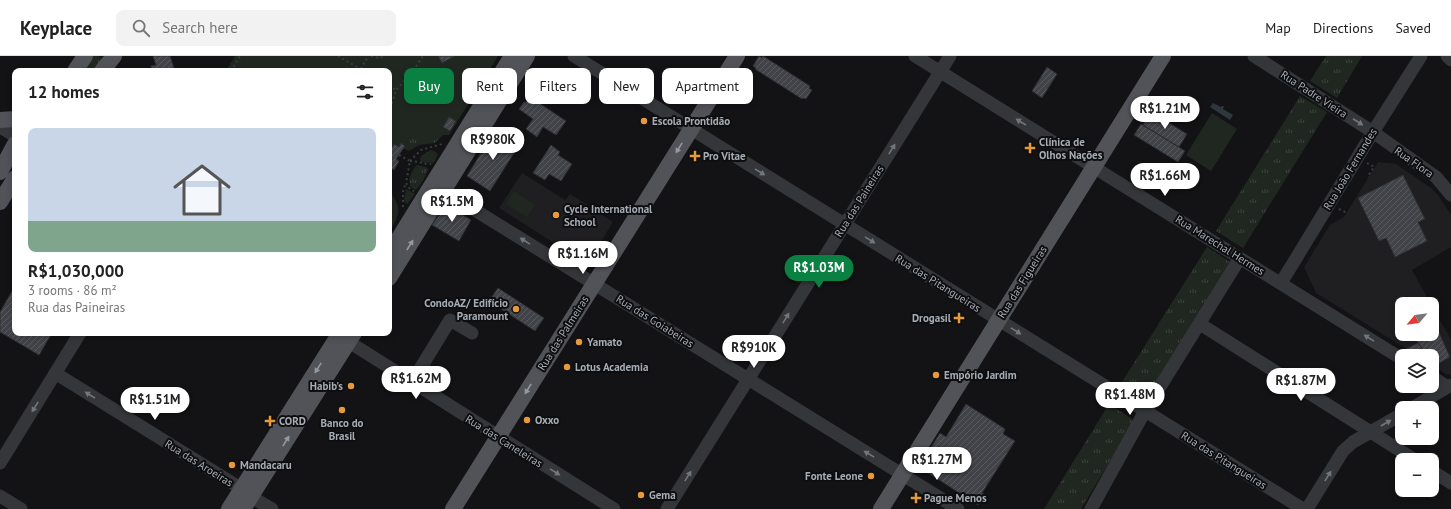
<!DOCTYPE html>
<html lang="en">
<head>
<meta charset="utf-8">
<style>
  body { margin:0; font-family:"PT Sans",sans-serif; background:#f2f2f2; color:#222; height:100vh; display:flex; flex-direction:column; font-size:15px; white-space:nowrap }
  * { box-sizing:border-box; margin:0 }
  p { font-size:13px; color:#767676 }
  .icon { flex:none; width:22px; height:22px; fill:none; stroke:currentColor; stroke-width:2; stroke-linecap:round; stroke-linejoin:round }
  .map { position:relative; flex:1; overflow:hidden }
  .drawer { position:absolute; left:12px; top:12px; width:380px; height:268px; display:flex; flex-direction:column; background:#fff; border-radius:8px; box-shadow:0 2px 6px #0003 }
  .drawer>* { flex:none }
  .hud { position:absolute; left:404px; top:12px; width:380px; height:36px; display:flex; gap:8px }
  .needle { width:26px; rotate:241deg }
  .tools { position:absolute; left:1395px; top:241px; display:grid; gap:8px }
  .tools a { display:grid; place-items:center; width:44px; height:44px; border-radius:8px; background:#fff; box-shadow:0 2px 6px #0003; font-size:20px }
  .price { position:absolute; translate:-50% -34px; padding:0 9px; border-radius:14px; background:#fff; color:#222; font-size:13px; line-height:26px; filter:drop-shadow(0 1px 2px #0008) }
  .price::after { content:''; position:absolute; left:50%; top:24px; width:12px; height:9px; margin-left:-6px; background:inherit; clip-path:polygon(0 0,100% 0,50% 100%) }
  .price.active { background:#0b8043; color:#fff }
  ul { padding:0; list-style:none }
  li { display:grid; align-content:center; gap:8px; height:212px; padding:0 16px }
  li span { display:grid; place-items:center; height:124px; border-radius:8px; color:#555 }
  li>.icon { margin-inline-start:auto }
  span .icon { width:72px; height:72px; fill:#fffc; stroke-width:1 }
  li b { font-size:17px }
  h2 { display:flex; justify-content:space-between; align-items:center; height:48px; padding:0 16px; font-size:17px }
  .chip { padding:0 14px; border-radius:8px; background:#fff; box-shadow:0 2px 6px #0003; font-size:14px; line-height:36px }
  .chip.active { background:#0b8043; color:#fff }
  header { display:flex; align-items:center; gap:24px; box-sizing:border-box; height:56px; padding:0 20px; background:#fff; border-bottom:1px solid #e0e0e0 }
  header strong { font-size:19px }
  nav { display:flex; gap:22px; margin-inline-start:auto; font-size:14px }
  .search { width:280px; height:36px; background:#f2f2f2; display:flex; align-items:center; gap:10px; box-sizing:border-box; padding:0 14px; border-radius:8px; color:#767676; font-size:15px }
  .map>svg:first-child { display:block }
</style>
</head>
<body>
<header>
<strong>Keyplace</strong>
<div class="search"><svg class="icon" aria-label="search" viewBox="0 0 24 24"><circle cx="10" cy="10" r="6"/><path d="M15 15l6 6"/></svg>Search here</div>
<nav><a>Map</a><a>Directions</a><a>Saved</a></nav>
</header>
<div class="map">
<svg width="1451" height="453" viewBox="0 0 1451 453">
  <defs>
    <pattern id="grass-tufts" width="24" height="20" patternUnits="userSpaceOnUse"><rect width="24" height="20" fill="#202720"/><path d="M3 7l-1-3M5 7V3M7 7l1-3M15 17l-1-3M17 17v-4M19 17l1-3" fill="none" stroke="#3d443e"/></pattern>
    <pattern id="building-hatch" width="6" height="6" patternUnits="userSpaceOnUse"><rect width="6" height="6" fill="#424348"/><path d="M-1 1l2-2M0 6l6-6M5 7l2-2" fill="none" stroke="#5a5b60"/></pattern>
  </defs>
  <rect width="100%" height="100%" fill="#131315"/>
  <path fill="#1f1f22" d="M1378,106L1396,108L1431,132L1438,139L1451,159V191L1412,214L1431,248H1402V278H1432V251L1451,283V319L1446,318L1432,309V300H1418L1316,237L1304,211L1330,169L1344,161Z
    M522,117L565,144L570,138L613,166L589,205L584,206L499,152Z"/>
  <path fill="url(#grass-tufts)" d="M92,0H98L104,4L97,15H82Z
    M1326,0H1362L1337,42L1310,25Z
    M1300,40L1327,56L1243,192L1216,175Z
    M411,79H443L435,87L419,89L409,95L403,92Z
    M431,94L436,96L438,99L433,107L421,106L420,103L421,100Z
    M417,109L426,111L428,113L423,125L416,134L411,131C407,124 412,114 417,109Z
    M406,133L415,138L407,148L404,145Z
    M1207,191L1230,206L1149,343L1122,326Z
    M1109,348L1132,363L1133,367L1081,453H1044Z"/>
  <path fill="#202720" d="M235,0H498L449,79H411L397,103L399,105L394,114L389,112V15H226Z
    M1212,57L1237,73L1211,115L1186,99Z
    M389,134C402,153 401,157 389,176Z
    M514,135L535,149L527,161L506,148Z"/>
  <path fill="#2d373d" d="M1213,47L1221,51L1222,50H1224L1223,53L1233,59L1230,64L1210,51Z"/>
  <path fill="url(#building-hatch)" stroke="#2d2e31" d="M153,0H170L175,15H152L151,10L156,9Z
    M438,0H455L442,7Z
    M759,0L762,2L763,0L810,30L809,32L812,34L806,43L803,42L802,43L755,13L756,12L753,10Z
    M1047,11L1057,18L1042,42L1032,35Z
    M530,41L566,65L556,79L543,71L537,81L526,73L533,63L519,53L524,46L525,47Z
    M1151,56L1187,78L1179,91L1143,69Z
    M449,61L456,65L450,75L443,71Z
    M1141,68L1185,95L1178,106L1134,79Z
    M495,75L519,89L490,135L467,120L481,97L482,98Z
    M401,87L405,90L396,103L399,105L394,114L389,111V96L394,88L399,91Z
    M551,89L560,96L558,99L572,108L561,125L549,118L545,124L533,117Z
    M1403,119L1425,163L1418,166L1427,185L1395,201L1386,182L1379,185L1358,142Z
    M450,151L471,164L459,185L432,169L444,152Z
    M15,230V277H52L39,299L0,276V256Z
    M498,232L544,262L535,275L489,245Z
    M1432,261L1450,301L1434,310L1432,308V300H1427L1412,278H1432Z
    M1418,287L1419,288L1426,299L1418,300L1406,293Z
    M966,348L1005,373L1003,378L1015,385L982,437L985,439L978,449L919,411L940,377L946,381Z"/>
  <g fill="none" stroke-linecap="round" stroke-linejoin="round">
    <path stroke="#3a3d40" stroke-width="2" stroke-dasharray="2 3" stroke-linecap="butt" d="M338,0L364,15
      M371,0L379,2L385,0
      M361,13L368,0
      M231,15L240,0
      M389,30L396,34
      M389,57L396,34L411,18L423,0
      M389,93L391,94
      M399,99L410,105L406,127L410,133L414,135
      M410,105L421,94L442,88
      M410,105C417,105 423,108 431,108
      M1367,107L1374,111L1368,120L1369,121
      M403,151V135L406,127
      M1339,153L1347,157"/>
    <path stroke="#343639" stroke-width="13" d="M574,0L1303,453
      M915,0L1402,303
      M1254,0L1373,76L1436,121L1451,139
      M1447,0L1451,4
      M0,71L15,80
      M436,130L958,453
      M1281,227L1373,76L1421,0
      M1200,268L1415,404
      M341,281L614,453
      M55,317L242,433
      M1432,321L1448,331
      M412,326L450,264L472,277
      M1412,352L1451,329
      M0,407L80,277
      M1432,415L1451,427
      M0,440L21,453
      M251,441L272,453
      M667,453L950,0
      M1091,453L1145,355L1240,202
      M1307,453L1343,395L1353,386L1402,358"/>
    <path stroke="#515358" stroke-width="16" d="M75,15L85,0
      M102,15L114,0
      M0,64L15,63
      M0,116L15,88
      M0,146L15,122
      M389,198L512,0
      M389,222L527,0
      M229,453L340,277
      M243,453L354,277
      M453,453L737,0
      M881,453L1163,0"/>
  </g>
  <defs><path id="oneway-solid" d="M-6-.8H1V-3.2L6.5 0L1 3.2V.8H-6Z"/></defs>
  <g fill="#73777d">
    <use href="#oneway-solid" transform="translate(1021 66) rotate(-148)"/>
    <use href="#oneway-solid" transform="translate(1358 66) rotate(33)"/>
    <use href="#oneway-solid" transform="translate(892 93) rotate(-58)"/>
    <use href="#oneway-solid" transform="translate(760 116) rotate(32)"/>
    <use href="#oneway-solid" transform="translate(870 184) rotate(32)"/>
    <use href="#oneway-solid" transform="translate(525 185) rotate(-148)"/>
    <use href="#oneway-solid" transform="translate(786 262) rotate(-58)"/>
    <use href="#oneway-solid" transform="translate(1016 275) rotate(32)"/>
    <use href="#oneway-solid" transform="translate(1369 282) rotate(-148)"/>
    <use href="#oneway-solid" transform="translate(90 339) rotate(-148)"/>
    <use href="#oneway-solid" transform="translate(35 351) rotate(122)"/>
    <use href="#oneway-solid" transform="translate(1386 367) rotate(-30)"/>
    <use href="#oneway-solid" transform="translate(869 398) rotate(-149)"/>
    <use href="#oneway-solid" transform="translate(555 416) rotate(32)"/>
    <use href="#oneway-solid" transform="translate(688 420) rotate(-58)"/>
    <use href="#oneway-solid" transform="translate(1328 420) rotate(-58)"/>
  </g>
  <g fill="#959aa2">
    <use href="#oneway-solid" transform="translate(679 92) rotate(122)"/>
    <use href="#oneway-solid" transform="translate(410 189) rotate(-58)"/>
    <use href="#oneway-solid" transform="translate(318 312) rotate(122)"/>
    <use href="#oneway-solid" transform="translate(528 333) rotate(122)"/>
    <use href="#oneway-solid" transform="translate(286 385) rotate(-58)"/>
  </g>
  <g fill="#e69a39" stroke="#0e0e10" stroke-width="1.5">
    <circle cx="644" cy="65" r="4"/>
    <path d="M1028 86h4v4h4v4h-4v4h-4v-4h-4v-4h4z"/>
    <path d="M693 94h4v4h4v4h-4v4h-4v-4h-4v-4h4z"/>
    <circle cx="556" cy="159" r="4"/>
    <circle cx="516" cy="253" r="4"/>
    <path d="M957 256h4v4h4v4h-4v4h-4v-4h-4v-4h4z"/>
    <circle cx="579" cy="286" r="4"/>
    <circle cx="567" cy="311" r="4"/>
    <circle cx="936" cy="319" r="4"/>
    <circle cx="351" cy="330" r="4"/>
    <circle cx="342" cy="354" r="4"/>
    <circle cx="527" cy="364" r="4"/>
    <path d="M268 359h4v4h4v4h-4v4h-4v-4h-4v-4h4z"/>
    <circle cx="232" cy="409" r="4"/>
    <circle cx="871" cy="420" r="4"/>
    <circle cx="641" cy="439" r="4"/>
    <path d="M914 436h4v4h4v4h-4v4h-4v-4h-4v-4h4z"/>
  </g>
  <g text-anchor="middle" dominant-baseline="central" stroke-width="4" stroke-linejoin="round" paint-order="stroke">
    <g font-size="11" fill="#a6acb4" stroke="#0e0e10">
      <text transform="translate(1314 38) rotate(33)">Rua Padre Vieira</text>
      <text transform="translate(1414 106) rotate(35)">Rua Flora</text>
      <text transform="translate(1350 113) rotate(-59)">Rua João Fernandes</text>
      <text transform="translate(859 145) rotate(-58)">Rua das Paineiras</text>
      <text transform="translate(1220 189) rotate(32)">Rua Marechal Hermes</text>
      <text transform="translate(1022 226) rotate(-58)">Rua das Figueiras</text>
      <text transform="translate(938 227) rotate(32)">Rua das Pitangueiras</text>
      <text transform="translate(655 265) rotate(32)">Rua das Goiabeiras</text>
      <text transform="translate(563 277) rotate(-58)">Rua das Palmeiras</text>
      <text transform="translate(504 385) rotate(32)">Rua das Caneleiras</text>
      <text transform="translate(1224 404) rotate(32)">Rua das Pitangueiras</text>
      <text transform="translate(199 407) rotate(32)">Rua das Aroeiras</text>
    </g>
    <g font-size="11" font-weight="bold" fill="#a6acb4" stroke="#0e0e10" text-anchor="start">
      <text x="652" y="65">Escola Prontidão</text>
      <text x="1039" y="86">Clínica de<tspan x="1039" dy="13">Olhos Nações</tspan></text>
      <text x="703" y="100">Pro Vitae</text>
      <text x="564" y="153">Cycle International<tspan x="564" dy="13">School</tspan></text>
      <text x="508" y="247" text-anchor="end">CondoAZ/ Edifício<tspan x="508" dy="13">Paramount</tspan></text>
      <text x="951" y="262" text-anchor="end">Drogasil</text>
      <text x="587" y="286">Yamato</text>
      <text x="575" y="311">Lotus Academia</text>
      <text x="944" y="319">Empório Jardim</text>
      <text x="343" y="330" text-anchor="end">Habib's</text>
      <text x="535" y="364">Oxxo</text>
      <text x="279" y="365">CORD</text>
      <text x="342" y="367" text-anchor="middle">Banco do<tspan x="342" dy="13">Brasil</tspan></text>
      <text x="240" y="409">Mandacaru</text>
      <text x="863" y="420" text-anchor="end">Fonte Leone</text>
      <text x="649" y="439">Gema</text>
      <text x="924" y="442">Pague Menos</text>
    </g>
  </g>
</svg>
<div class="tools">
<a><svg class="needle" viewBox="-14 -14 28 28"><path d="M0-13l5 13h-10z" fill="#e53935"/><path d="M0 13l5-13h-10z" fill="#767676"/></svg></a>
<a><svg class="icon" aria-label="layers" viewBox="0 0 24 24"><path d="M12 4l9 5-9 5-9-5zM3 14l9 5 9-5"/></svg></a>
<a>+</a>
<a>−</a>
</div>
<b class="price" style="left:1165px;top:74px">R$1.21M</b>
<b class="price" style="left:493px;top:105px">R$980K</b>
<b class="price" style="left:1165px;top:141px">R$1.66M</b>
<b class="price" style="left:452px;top:167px">R$1.5M</b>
<b class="price" style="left:583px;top:219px">R$1.16M</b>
<b class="price active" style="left:819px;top:233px">R$1.03M</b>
<b class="price" style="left:754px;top:313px">R$910K</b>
<b class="price" style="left:416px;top:344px">R$1.62M</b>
<b class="price" style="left:1301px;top:346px">R$1.87M</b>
<b class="price" style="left:1130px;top:360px">R$1.48M</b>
<b class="price" style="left:155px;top:365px">R$1.51M</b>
<b class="price" style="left:937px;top:425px">R$1.27M</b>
<div class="hud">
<a class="chip active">Buy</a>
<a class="chip">Rent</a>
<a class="chip">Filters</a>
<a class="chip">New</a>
<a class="chip">Apartment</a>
</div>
<section class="drawer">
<h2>12 homes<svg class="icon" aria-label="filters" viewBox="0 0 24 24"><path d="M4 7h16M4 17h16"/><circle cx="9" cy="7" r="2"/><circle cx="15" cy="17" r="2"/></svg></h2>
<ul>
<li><span style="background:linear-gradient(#c9d6e8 75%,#7fa58c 0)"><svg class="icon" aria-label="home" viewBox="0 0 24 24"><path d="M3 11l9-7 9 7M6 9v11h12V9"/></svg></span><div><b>R$1,030,000</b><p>3 rooms · 86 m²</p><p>Rua das Paineiras</p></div></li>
</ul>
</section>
</div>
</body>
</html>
